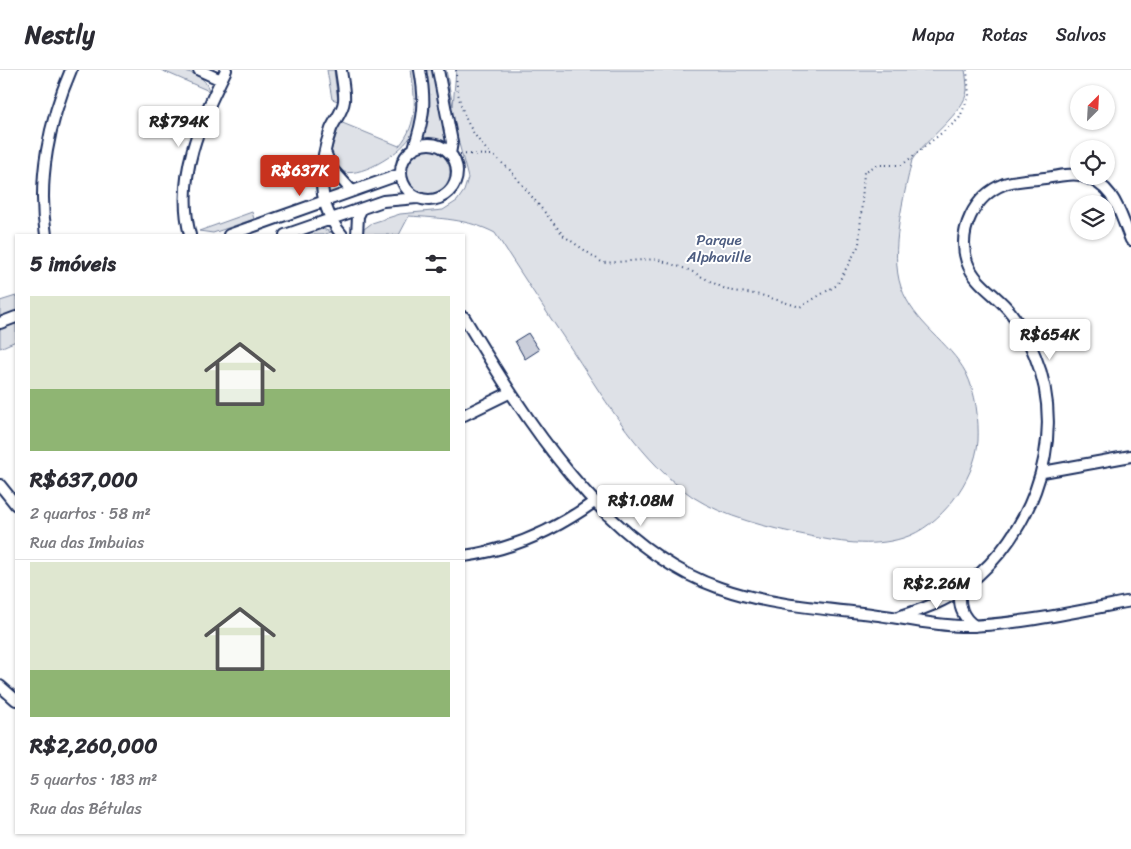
<!DOCTYPE html>
<html lang="pt">
<head>
<meta charset="utf-8">
<style>
  body { margin:0; font-family:Sriracha,sans-serif; background:#f2f2f3; color:#2b2b33; height:100vh; display:flex; flex-direction:column; font-size:19px; white-space:nowrap }
  * { box-sizing:border-box; margin:0 }
  p { font-size:16px; color:#7c7c81 }
  .icon { flex:none; width:28px; height:28px; fill:none; stroke:currentColor; stroke-width:2; stroke-linecap:round; stroke-linejoin:round }
  .map { position:relative; flex:1; overflow:hidden }
  .side { position:absolute; left:15px; top:164px; width:450px; height:600px; display:flex; flex-direction:column; background:#fff; border-radius:0px; box-shadow:0 1px 4px #0004 }
  .side>* { flex:none }
  .needle { width:32px; rotate:24deg }
  .tools { position:absolute; left:1070px; top:15px; display:grid; gap:10px }
  .tools a { display:grid; place-items:center; width:45px; height:45px; border-radius:50%; background:#fff; box-shadow:0 1px 4px #0004; font-size:25px }
  .price { position:absolute; translate:-50% -42px; padding:0 11px; border-radius:5px; background:#fff; color:#222; font-size:16px; line-height:32px; filter:drop-shadow(0 1px 2px #0008) }
  .price::after { content:''; position:absolute; left:50%; top:30px; width:15px; height:11px; margin-left:-8px; background:inherit; clip-path:polygon(0 0,100% 0,50% 100%) }
  .price.on { background:#c8321e; color:#fff }
  ul { padding:0; list-style:none }
  li { display:grid; align-content:center; gap:10px; height:265px; padding:0 15px }
  li+li { border-top:1px solid #e1e1e2 }
  li span { display:grid; place-items:center; height:155px; border-radius:0px; color:#555 }
  li>.icon { margin-inline-start:auto }
  span .icon { width:90px; height:90px; fill:#fffc; stroke-width:1 }
  li b { font-size:21px }
  h2 { display:flex; justify-content:space-between; align-items:center; height:60px; padding:0 15px; font-size:21px }
  header { display:flex; align-items:center; gap:30px; box-sizing:border-box; height:70px; padding:0 25px; background:#fff; border-bottom:1px solid #e1e1e2 }
  header strong { font-size:24px }
  nav { display:flex; gap:28px; margin-inline-start:auto; font-size:18px }
  .map>svg:first-child { display:block }
</style>
</head>
<body>
<header>
<strong>Nestly</strong>
<nav><a>Mapa</a><a>Rotas</a><a>Salvos</a></nav>
</header>
<div class="map">
<svg width="1131" height="779" viewBox="0 0 1131 779">
  <rect width="100%" height="100%" fill="#fff"/>
  <filter id="ink" filterUnits="userSpaceOnUse"><feTurbulence type="fractalNoise" baseFrequency=".02" numOctaves="2"/><feDisplacementMap in="SourceGraphic" scale="10" xChannelSelector="R" yChannelSelector="G"/><feConvolveMatrix kernelMatrix="1 2 1 2 8 2 1 2 1" color-interpolation-filters="sRGB"/></filter>
  <g filter="url(#ink)">
    <path fill="#dee1e7" stroke="#7c88a2" d="M161,0C180,0 204,0 209,21Z
      M327,0H334L338,31L332,29Z
      M411,0H415C418,22 423,43 412,64C404,81 363,107 344,102C335,99 333,93 330,85L340,52L399,76C419,53 415,28 411,0Z
      M426,0H433L447,73L421,70L430,40Z
      M443,0H446L453,36L456,0H965C966,6 967,13 967,20C966,41 924,71 912,90C904,126 889,182 901,217C914,254 949,271 966,303C976,323 979,350 978,371C975,410 940,457 903,468C872,478 836,472 805,465C769,458 724,447 693,427C642,392 607,333 574,283C547,243 521,203 495,163C469,149 438,148 409,146L399,165H361L364,159L372,153L400,144L443,140L457,131L464,121L468,108L450,39Z
      M406 102a22 22 0 1 1 44 0a22 22 0 1 1-44 0Z
      M252,142L254,149L213,163L199,161Z
      M320,158L331,162L323,165H298Z
      M16,226V241L0,247V231Z
      M16,252V271L0,278V258Z"/>
    <path fill="#caceda" stroke="#1b2f5e" d="M528,263L539,280L525,289L515,271Z"/>
    <g fill="none" stroke-linecap="round" stroke-linejoin="round">
      <g stroke="#1b2f5e" stroke-width="14">
        <path id="minor" d="M199,0L221,10
          M341,0C342,9 345,22 344,31C343,41 335,50 331,59C318,96 316,134 342,165
          M438,0L452,72L450,84
          M401 102a28 28 0 1 1 56 0a28 28 0 1 1-56 0Z
          M414,78C424,48 426,32 420,0
          M325,82L332,99L352,121
          M1082,106C1115,115 1119,142 1131,170
          M46,165C37,110 49,51 71,0
          M190,165C175,106 200,53 226,0
          M229,165L401,104
          M285,165L383,131L417,128
          M357,165L358,146L361,140
          M464,247C523,346 605,479 720,518C765,534 814,538 862,543C894,546 928,555 961,556C1012,556 1080,541 1131,531
          M0,253L16,247
          M464,345L509,323
          M1043,402L1131,386
          M0,415L16,435
          M464,486C511,480 555,460 594,432
          M960,520C959,535 961,547 975,556
          M901,546C917,541 936,535 950,526C1028,479 1071,372 1035,286C1029,271 1021,256 1011,243C998,225 975,215 967,192C957,161 974,126 1004,114C1016,110 1032,110 1045,108C1056,107 1069,103 1079,105
          M0,616L16,630"/>
      </g>
      <path stroke="#1b2f5e" stroke-width="2" stroke-dasharray="1 4" stroke-linecap="butt" d="M456,0C456,32 468,63 492,85
        M460,84L493,85L511,101L564,166L603,193L656,189L689,200L727,220L761,225L800,237L837,215L859,175L864,102L877,95H902L959,49L969,26L967,0"/>
      <use href="#minor" stroke="#fff" stroke-width="10"/>
    </g>
  </g>
  <g text-anchor="middle" dominant-baseline="central" stroke-width="4" stroke-linejoin="round" paint-order="stroke">
    <g font-size="15" fill="#4c5c80" stroke="#fff">
      <text x="719" y="170">Parque<tspan x="719" dy="17">Alphaville</tspan></text>
    </g>
  </g>
</svg>
<div class="tools">
<a><svg class="needle" viewBox="-14 -14 28 28"><path d="M0-13l5 13h-10z" fill="#e53935"/><path d="M0 13l5-13h-10z" fill="#7c7c81"/></svg></a>
<a><svg class="icon" aria-label="locate" viewBox="0 0 24 24"><circle cx="12" cy="12" r="6"/><path d="M12 2v4M12 18v4M2 12h4M18 12h4"/></svg></a>
<a><svg class="icon" aria-label="layers" viewBox="0 0 24 24"><path d="M12 4l9 5-9 5-9-5zM3 14l9 5 9-5"/></svg></a>
</div>
<b class="price" style="left:179px;top:78px">R$794K</b>
<b class="price on" style="left:300px;top:127px">R$637K</b>
<b class="price" style="left:1050px;top:291px">R$654K</b>
<b class="price" style="left:641px;top:457px">R$1.08M</b>
<b class="price" style="left:937px;top:540px">R$2.26M</b>
<section class="side">
<h2>5 imóveis<svg class="icon" aria-label="filters" viewBox="0 0 24 24"><path d="M4 7h16M4 17h16"/><circle cx="9" cy="7" r="2"/><circle cx="15" cy="17" r="2"/></svg></h2>
<ul>
<li><span style="background:linear-gradient(#dfe7d0 60%,#8fb573 0)"><svg class="icon" aria-label="home" viewBox="0 0 24 24"><path d="M3 11l9-7 9 7M6 9v11h12V9"/></svg></span><div><b>R$637,000</b><p>2 quartos · 58 m²</p><p>Rua das Imbuias</p></div></li>
<li><span style="background:linear-gradient(#dfe7d0 70%,#8fb573 0)"><svg class="icon" aria-label="home" viewBox="0 0 24 24"><path d="M3 11l9-7 9 7M6 9v11h12V9"/></svg></span><div><b>R$2,260,000</b><p>5 quartos · 183 m²</p><p>Rua das Bétulas</p></div></li>
</ul>
</section>
</div>
</body>
</html>
